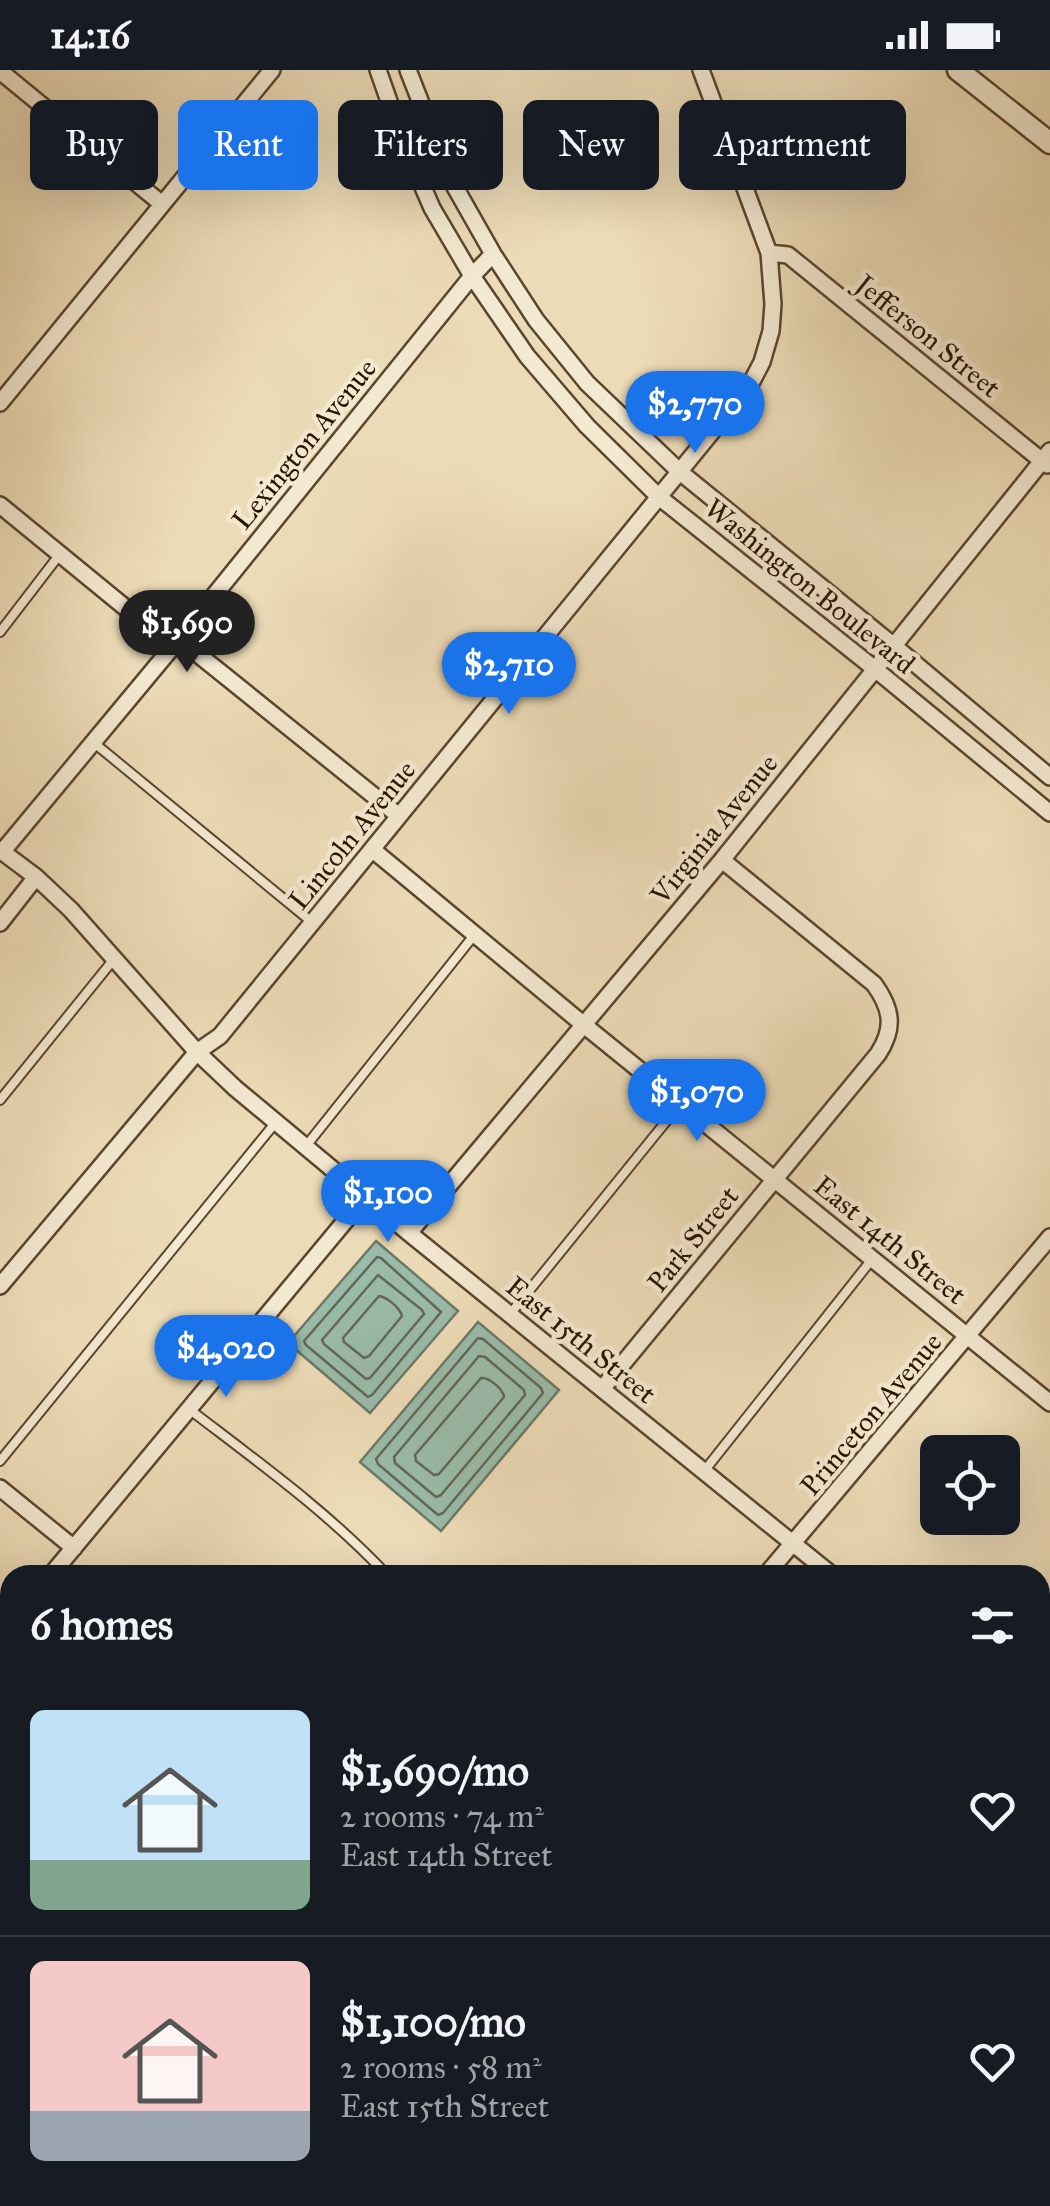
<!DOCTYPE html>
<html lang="en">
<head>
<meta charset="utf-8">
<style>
  body { margin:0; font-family:"IM FELL Great Primer",serif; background:#242831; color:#f1f3f6; height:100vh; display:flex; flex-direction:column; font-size:38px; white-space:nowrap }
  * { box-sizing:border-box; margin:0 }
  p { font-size:32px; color:#9ea1a6 }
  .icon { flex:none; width:55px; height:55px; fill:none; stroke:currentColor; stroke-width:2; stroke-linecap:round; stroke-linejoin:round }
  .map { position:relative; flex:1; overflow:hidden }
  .side { position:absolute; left:0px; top:1495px; width:1050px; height:642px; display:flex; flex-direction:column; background:#171b24; border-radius:30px 30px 0 0; box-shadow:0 10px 40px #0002 }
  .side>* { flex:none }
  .hud { position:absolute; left:30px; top:30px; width:990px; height:90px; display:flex; gap:20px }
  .fabs { position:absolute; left:920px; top:1365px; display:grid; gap:20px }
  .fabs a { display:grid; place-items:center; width:100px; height:100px; border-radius:15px; background:#171b24; box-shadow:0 10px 40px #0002; font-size:50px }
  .price { position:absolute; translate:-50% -85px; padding:0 22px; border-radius:35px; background:#1a73e8; color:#fff; font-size:32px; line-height:65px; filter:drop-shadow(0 2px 5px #0008) }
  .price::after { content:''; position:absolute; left:50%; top:60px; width:30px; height:22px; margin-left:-15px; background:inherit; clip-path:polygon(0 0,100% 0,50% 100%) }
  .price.current { background:#222; color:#fff }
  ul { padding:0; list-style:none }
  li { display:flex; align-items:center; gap:30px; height:250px; padding:0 30px }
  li+li { border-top:2px solid #363941 }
  li span { display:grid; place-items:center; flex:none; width:280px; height:200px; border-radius:15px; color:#555 }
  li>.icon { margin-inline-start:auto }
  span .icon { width:120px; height:120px; fill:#fffc; stroke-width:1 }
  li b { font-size:42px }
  h2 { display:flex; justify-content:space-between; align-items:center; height:120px; padding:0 30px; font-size:42px }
  .tag { padding:0 35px; border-radius:15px; background:#171b24; box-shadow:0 10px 40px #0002; font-size:35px; line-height:90px }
  .tag.current { background:#1a73e8; color:#fff }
  .status { display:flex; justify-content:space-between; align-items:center; height:70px; padding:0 50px; background:#171b24; direction:ltr }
  .status svg { height:28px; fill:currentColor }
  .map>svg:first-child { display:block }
</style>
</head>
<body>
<div class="status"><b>14:16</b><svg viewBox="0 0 49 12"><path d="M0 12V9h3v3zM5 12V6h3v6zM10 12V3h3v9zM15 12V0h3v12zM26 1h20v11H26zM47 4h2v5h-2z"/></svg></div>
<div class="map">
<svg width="1050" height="2136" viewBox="0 0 1050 2136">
  <rect width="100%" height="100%" fill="#ecdbb7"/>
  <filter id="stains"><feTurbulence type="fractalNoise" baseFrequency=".002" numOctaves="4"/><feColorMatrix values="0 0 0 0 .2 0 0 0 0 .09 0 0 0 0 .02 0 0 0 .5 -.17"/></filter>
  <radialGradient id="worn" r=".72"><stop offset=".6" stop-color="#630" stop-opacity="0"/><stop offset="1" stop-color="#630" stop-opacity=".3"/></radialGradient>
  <path fill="#99bcaa" stroke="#6d7966" stroke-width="2.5" d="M376,1171L458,1241L370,1343L288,1273Z
    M478,1252L559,1320L441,1461L360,1392Z"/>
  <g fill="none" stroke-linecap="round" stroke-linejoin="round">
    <path stroke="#626856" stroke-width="2.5" d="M377,1187L381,1188L441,1242L372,1325L368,1327L306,1275L304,1271Z
      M378,1205L422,1240L424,1244L370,1308L366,1309L324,1274L322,1270Z
      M379,1226C387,1227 400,1238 402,1246L369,1286L364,1288L344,1272L343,1268Z
      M478,1268L483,1269L541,1318L543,1323L443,1443L438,1445L378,1394L376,1389Z
      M479,1286L485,1287L524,1320L525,1325L441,1425L436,1427L395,1393L394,1387Z
      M481,1308C489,1307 503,1319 504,1327L439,1404L434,1405L416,1391L415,1385Z"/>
    <g stroke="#5a462e" stroke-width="12">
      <path id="service" d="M0,562L60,484
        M93,672L313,853
        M0,1030L114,889
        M306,1076L475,864
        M511,1243L681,1033
        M189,1339C258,1392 328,1442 387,1505
        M0,1391L276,1052
        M705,1400L873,1188
        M1040,1859L1050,1867"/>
    </g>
    <g stroke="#5a462e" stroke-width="20">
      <path id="minor" d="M378,0L403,71L432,138L472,206L527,286L587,356L659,427L875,599L1050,743
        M408,0L451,110L493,184L536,250L587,313L680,402L894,576L1050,707
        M0,1L162,134
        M769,183L788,185L1047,395
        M0,333L272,0
        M0,435L138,548L179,569L399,746
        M0,780L36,807L71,840L197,982L235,1018L409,1163L832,1505
        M373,780L584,955L1050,1333
        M2,782L179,569L472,206L493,184
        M0,853L36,807
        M409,1163L722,790L1050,381
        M0,1216L197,982L220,966L750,315L762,292L771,261L773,234L769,183L701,0
        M602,1319L878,984C895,958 892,939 874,914L722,790
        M0,1418L74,1478
        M51,1505L366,1126
        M766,1505L1050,1167
        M0,1566L10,1554
        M1040,1588L1050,1575
        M0,1590L10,1598
        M1040,1674L1050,1682
        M0,1765L10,1773
        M447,2128L458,2136
        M662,2128L673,2136
        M329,2136L336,2128"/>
    </g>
    <g stroke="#5a462e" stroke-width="25">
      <path id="tertiary" d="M958,0L1050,73"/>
    </g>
    <g stroke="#2a1401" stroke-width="28">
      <path id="secondary" d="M1040,2006L1050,1994
        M934,2136L941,2128"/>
    </g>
    <use href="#service" stroke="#f3e8d0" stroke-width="8"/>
    <use href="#minor" stroke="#f3e8d0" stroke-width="15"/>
    <use href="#tertiary" stroke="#f3e8d0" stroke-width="20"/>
    <use href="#secondary" stroke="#f3e8d0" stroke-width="22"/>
  </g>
  <g text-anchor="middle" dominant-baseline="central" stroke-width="9" stroke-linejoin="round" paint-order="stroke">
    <g font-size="28" fill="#2a1401" stroke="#f3e8d0">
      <text transform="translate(928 266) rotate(39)">Jefferson Street</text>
      <text transform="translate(304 374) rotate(-51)">Lexington Avenue</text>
      <text transform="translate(810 516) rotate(39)">Washington Boulevard</text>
      <text transform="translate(714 759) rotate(-51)">Virginia Avenue</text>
      <text transform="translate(352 765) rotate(-51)">Lincoln Avenue</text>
      <text transform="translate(693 1169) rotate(-51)">Park Street</text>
      <text transform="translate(890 1170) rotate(39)">East 14th Street</text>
      <text transform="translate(581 1270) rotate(39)">East 15th Street</text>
      <text transform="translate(871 1344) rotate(-50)">Princeton Avenue</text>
    </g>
  </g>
  <rect width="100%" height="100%" filter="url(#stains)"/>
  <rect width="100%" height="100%" fill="url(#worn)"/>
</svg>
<div class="fabs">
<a><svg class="icon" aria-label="locate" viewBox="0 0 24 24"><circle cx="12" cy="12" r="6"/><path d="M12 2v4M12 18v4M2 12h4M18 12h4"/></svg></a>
</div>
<b class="price" style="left:695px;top:386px">$2,770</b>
<b class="price current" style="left:187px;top:605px">$1,690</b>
<b class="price" style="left:509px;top:647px">$2,710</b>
<b class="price" style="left:697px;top:1074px">$1,070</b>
<b class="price" style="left:388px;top:1175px">$1,100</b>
<b class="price" style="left:226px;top:1330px">$4,020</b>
<div class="hud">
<a class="tag">Buy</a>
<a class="tag current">Rent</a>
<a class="tag">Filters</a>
<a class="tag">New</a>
<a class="tag">Apartment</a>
</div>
<section class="side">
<h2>6 homes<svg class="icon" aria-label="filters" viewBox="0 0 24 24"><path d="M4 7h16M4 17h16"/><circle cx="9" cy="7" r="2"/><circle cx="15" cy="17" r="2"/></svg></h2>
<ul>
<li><span style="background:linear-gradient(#bfe0f5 75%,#7fa58c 0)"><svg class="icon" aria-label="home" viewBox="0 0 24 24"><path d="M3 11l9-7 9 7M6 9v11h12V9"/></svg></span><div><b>$1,690/mo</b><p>2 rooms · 74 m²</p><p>East 14th Street</p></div><svg class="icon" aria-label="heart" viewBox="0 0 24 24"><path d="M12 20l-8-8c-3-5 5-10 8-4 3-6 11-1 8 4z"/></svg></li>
<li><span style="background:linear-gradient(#f6c9c9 75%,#9aa5b1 0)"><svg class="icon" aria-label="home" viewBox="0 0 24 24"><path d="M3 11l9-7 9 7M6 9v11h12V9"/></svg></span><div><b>$1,100/mo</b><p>2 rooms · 58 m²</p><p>East 15th Street</p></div><svg class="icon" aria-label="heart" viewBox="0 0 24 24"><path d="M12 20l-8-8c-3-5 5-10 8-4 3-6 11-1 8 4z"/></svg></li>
</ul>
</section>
</div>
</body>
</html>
